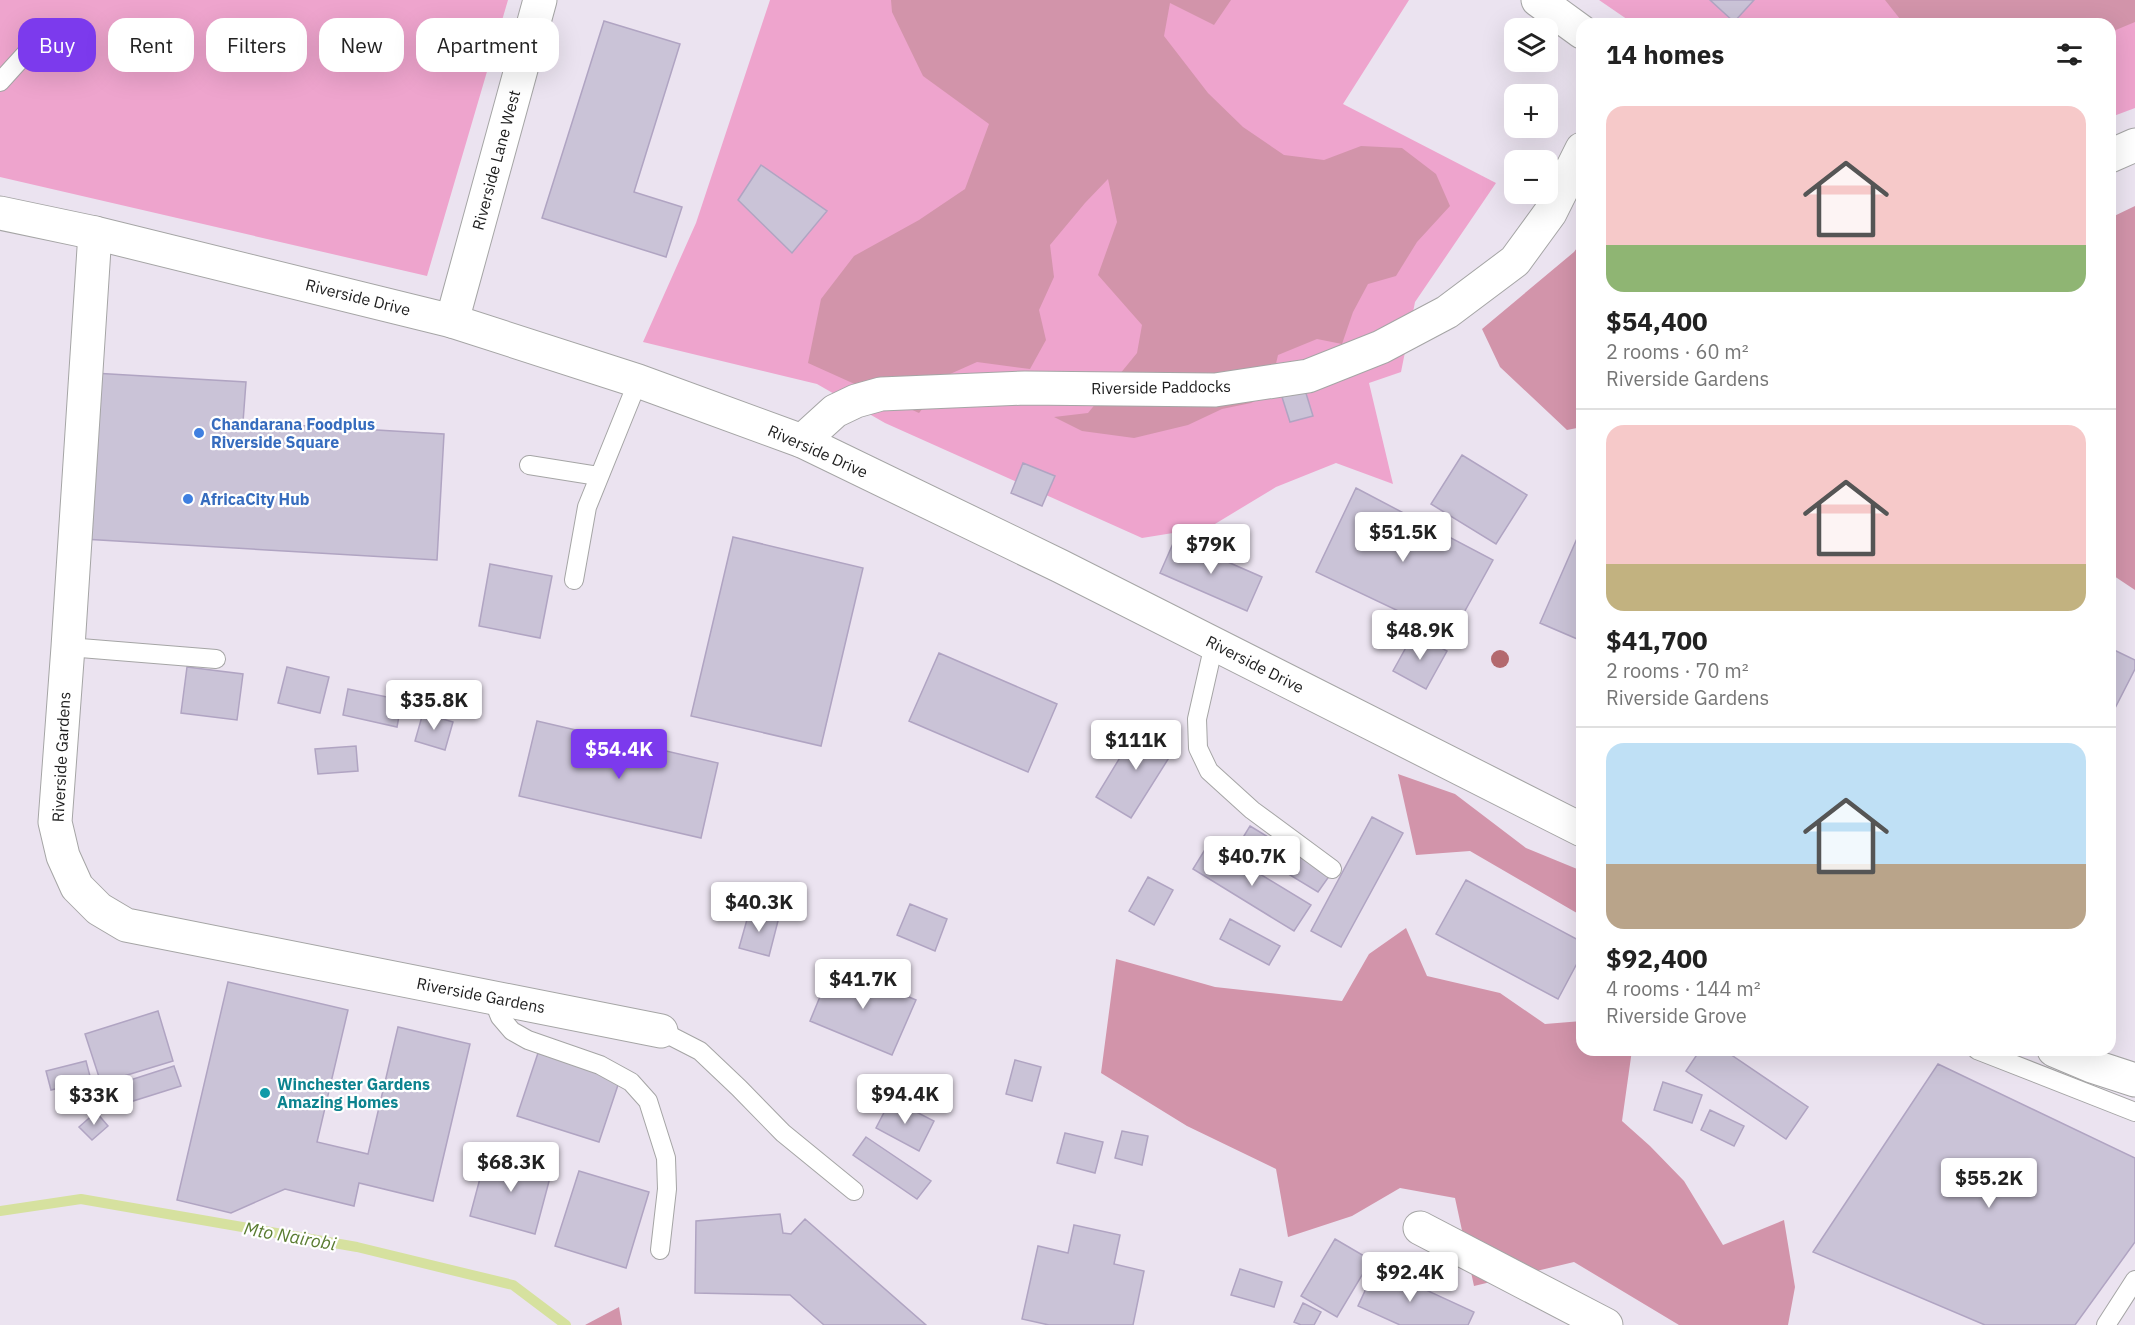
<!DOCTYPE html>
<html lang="en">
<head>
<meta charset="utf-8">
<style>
  body { margin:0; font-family:"IBM Plex Sans",sans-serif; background:#f6f6f6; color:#222; height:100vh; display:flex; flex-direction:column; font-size:22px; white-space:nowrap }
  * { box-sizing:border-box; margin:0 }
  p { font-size:20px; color:#767676 }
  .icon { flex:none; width:33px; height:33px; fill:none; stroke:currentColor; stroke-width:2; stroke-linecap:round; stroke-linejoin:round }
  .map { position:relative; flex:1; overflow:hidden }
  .panel { position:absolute; left:1576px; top:18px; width:540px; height:1038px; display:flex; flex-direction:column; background:#fff; border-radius:18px; box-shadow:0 6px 24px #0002 }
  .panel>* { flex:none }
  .top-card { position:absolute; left:18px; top:18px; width:570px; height:54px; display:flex; gap:12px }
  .buttons { position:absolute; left:1504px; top:18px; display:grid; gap:12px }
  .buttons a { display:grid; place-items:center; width:54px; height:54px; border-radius:12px; background:#fff; box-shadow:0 6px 24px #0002; font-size:30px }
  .price { position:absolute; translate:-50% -51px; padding:0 14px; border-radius:6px; background:#fff; color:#222; font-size:20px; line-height:39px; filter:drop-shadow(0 2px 3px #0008) }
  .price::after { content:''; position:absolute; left:50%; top:36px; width:18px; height:14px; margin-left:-9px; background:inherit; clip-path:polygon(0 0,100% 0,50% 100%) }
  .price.current { background:#7c3aed; color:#fff }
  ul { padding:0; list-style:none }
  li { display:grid; align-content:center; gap:12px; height:318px; padding:0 30px }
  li+li { border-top:2px solid #e0e0e0 }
  li span { display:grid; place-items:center; height:186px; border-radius:18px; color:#555 }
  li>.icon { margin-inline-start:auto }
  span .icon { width:108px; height:108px; fill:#fffc; stroke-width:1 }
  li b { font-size:26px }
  h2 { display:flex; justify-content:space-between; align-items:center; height:72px; padding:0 30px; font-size:26px }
  .tag { padding:0 21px; border-radius:18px; background:#fff; box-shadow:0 6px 24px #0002; font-size:21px; line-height:54px }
  .tag.current { background:#7c3aed; color:#fff }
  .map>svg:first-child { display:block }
</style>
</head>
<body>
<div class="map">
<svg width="2135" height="1325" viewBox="0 0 2135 1325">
  <rect width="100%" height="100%" fill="#ebe3f0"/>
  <path fill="#eea4cd" d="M0,0H508L427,276L0,177Z
    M770,0H1409L1343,104L1496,183L1415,302L1401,372L1369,383L1393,484L1336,463L1276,487L1210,527L1142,538L885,423L817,384L643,342L696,223Z
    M1599,0H2135V108L2111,117L2110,24H1634Z"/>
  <path fill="#d294aa" d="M891,0H1231L1214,25L1170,3L1164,36L1208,93L1243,127L1284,155L1324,160L1361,146L1402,148L1436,174L1450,206L1417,242L1396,276L1368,284L1353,312L1342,344L1317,339L1278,355L1269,394L1251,403L1222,409L1188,425L1134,438L1082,431L1054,417L1088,413L1137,353L1142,325L1098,275L1117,222L1108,179L1085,203L1050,245L1054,277L1039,310L1046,340L1030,369L977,362L950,374L919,413L808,363L821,299L854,256L919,220L965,189L989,124L923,76L892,12Z
    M1885,0H2135V22L2111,32L2110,24H1904Z
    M2135,206V590L2111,574L2110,218Z
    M1582,241V427L1567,430L1500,367L1482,329L1574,252Z
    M1398,774L1455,794L1526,848L1582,871V916L1470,851L1416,855Z
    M1406,928L1427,976L1500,993L1545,1024L1582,1021V1050H1632L1622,1121L1650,1146L1684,1181L1723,1245L1784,1220L1795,1287L1788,1325H1679L1574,1262L1474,1286L1455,1198L1400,1188L1352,1216L1288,1237L1276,1169L1187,1126L1101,1073L1116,959L1215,987L1342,1001L1369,954Z
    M619,1307L622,1325H585Z"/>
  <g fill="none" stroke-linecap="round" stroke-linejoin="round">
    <path stroke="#d6e19f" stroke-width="10" d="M0,1211L81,1199L357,1247L513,1285L566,1325"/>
  </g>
  <path fill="#cac3d7" stroke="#b0a4c2" stroke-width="1.5" d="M1710,0H1754L1734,22Z
    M604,21L680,44L634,192L682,207L666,257L542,218Z
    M761,165L827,211L792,253L738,200Z
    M93,373L246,382L243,422L444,434L437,560L83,539Z
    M1305,390L1313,416L1290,422L1282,397Z
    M1462,455L1527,495L1496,544L1431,504Z
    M1023,463L1055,476L1042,506L1011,493Z
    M1356,488L1493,560L1451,636L1316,572Z
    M1582,527V641L1540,623Z
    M733,537L863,568L821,746L691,716Z
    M1175,539L1262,577L1247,611L1160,573Z
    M490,564L552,576L540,638L479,626Z
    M1414,633L1447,651L1426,689L1393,671Z
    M2110,648L2135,660V669L2110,718Z
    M939,653L1057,704L1028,772L909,721Z
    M187,667L243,674L237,720L181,713Z
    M287,667L329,677L320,713L278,703Z
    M348,689L402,700L397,727L343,715Z
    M423,713L453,722L445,750L415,741Z
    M537,721L718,763L701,838L519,796Z
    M1141,723L1177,745L1131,818L1096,797Z
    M356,746L358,771L318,774L315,749Z
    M1372,817L1403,833L1341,947L1311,931Z
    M1250,826L1330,875L1318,892L1239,844Z
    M1209,843L1311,905L1294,931L1193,869Z
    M1148,877L1173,890L1154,925L1129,911Z
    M1466,880L1582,942V954L1558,999L1436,934Z
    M910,904L947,919L935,951L897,935Z
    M750,909L779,917L769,956L739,948Z
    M1230,919L1280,946L1269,965L1220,939Z
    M833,965L916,1000L892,1055L810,1021Z
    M228,982L348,1010L317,1142L368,1154L398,1027L470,1044L433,1201L359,1183L354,1206L285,1189L231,1213L177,1200Z
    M158,1011L173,1061L101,1083L85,1034Z
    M1700,1050H1724L1808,1107L1786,1139L1686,1071Z
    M538,1053L620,1079L599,1142L517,1116Z
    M1015,1060L1041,1067L1032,1101L1006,1094Z
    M86,1061L91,1080L51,1090L46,1071Z
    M1938,1064L2135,1158V1242L2075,1325H1985L1813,1252Z
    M174,1066L181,1086L130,1102L124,1082Z
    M1663,1082L1702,1095L1692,1123L1654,1110Z
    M97,1083L101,1100L65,1110L61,1092Z
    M891,1099L934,1121L919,1151L876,1128Z
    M1710,1110L1744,1126L1734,1146L1701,1130Z
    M96,1112L108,1126L92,1140L79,1127Z
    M1122,1131L1148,1136L1142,1165L1115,1158Z
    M1065,1133L1103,1142L1095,1173L1057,1163Z
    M866,1137L931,1181L917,1199L853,1155Z
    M487,1152L552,1170L535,1234L470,1216Z
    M579,1171L649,1192L626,1268L555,1246Z
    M780,1214L783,1233L791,1234L805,1219L926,1325H824L790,1295L695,1293L696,1221Z
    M1074,1225L1120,1235L1114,1264L1144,1271L1133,1325H1049L1022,1319L1038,1246L1068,1253Z
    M1335,1239L1371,1260L1337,1317L1301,1296Z
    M1376,1267L1474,1312L1468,1325H1400L1358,1306Z
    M1240,1269L1282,1282L1274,1307L1231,1295Z
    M1303,1303L1321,1312L1314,1325H1301L1294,1322Z"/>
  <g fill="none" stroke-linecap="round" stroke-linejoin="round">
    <g stroke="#a5a5a5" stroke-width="20">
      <path id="service" d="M0,82L38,40
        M529,465L598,476
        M574,580L587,507L638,381
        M1214,644L1197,719L1198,748L1209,771L1252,810L1332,869
        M68,647L216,659
        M492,997L500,1017L512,1031L528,1040L600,1065L631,1082L648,1101L666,1158L667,1189L660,1250
        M661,1031L700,1051L739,1088L783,1133L854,1191
        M1977,1050L2135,1112
        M2106,1325L2135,1280"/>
    </g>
    <g stroke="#a5a5a5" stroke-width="35">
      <path id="minor" d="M1538,0L1582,32
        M2110,156L2135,145
        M95,233L68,647L55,822L63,856L77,887L99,909L126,925L661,1031
        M452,321L540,0
        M802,441L835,411L856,401L881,394L1025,388L1215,390L1308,376L1381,347L1447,312L1515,261L1550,213L1582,149
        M1420,1228L1606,1325"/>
    </g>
    <g stroke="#a5a5a5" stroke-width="35">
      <path id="tertiary" d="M0,213L95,233L452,321L638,381L802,441L1060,566L1582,830
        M2054,1050L2092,1066L2135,1080"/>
    </g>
    <use href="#service" stroke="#fff" stroke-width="18"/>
    <use href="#minor" stroke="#fff" stroke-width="33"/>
    <use href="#tertiary" stroke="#fff" stroke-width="33"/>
  </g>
  <circle fill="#b3696e" cx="1500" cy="659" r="9"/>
  <g fill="#3f7fe0" stroke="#fff" stroke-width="2">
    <circle cx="199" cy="433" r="6"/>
    <circle cx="188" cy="499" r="6"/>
  </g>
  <circle fill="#0f9aa8" stroke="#fff" stroke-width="2" cx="265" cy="1093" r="6"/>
  <g text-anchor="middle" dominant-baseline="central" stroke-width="4.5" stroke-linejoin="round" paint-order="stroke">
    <g font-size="16" fill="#1e1e1e" stroke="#fff">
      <text transform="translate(496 160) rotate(-75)">Riverside Lane West</text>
      <text transform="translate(358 297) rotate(14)">Riverside Drive</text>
      <text transform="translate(1161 387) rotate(-1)">Riverside Paddocks</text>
      <text transform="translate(818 451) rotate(24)">Riverside Drive</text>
      <text transform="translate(1255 664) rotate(27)">Riverside Drive</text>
      <text transform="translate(61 757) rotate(-87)">Riverside Gardens</text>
      <text transform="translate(481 995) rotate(11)">Riverside Gardens</text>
    </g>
    <g font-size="16" font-weight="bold" fill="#366cbe" stroke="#fff" text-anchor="start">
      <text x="211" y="424">Chandarana Foodplus<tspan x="211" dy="18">Riverside Square</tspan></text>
      <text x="200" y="499">AfricaCity Hub</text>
    </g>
    <g font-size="16" font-weight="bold" fill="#0d838f" stroke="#fff" text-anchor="start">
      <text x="277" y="1084">Winchester Gardens<tspan x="277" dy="18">Amazing Homes</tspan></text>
    </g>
    <g font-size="18" font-style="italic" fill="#5a7c31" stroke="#fff">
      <text transform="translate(290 1236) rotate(10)">Mto Nairobi</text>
    </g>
  </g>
</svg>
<div class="buttons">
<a><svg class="icon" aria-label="layers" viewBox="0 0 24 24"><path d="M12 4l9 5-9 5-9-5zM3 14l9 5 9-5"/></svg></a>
<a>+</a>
<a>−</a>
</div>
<b class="price" style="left:1403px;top:563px">$51.5K</b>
<b class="price" style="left:1211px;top:575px">$79K</b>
<b class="price" style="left:1420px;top:661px">$48.9K</b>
<b class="price" style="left:434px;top:731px">$35.8K</b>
<b class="price" style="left:1136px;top:771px">$111K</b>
<b class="price current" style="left:619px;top:780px">$54.4K</b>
<b class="price" style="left:1252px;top:887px">$40.7K</b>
<b class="price" style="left:759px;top:933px">$40.3K</b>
<b class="price" style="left:863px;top:1010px">$41.7K</b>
<b class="price" style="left:905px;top:1125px">$94.4K</b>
<b class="price" style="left:94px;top:1126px">$33K</b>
<b class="price" style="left:511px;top:1193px">$68.3K</b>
<b class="price" style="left:1989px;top:1209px">$55.2K</b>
<b class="price" style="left:1410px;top:1303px">$92.4K</b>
<div class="top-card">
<a class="tag current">Buy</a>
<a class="tag">Rent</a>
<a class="tag">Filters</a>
<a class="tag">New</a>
<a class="tag">Apartment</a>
</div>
<section class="panel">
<h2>14 homes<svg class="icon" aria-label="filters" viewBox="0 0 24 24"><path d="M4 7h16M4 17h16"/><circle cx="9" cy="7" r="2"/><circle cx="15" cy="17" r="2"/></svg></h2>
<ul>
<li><span style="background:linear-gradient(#f6c9c9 75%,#8fb573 0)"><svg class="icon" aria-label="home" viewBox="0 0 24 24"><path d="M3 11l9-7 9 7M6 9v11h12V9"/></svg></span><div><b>$54,400</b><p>2 rooms · 60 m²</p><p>Riverside Gardens</p></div></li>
<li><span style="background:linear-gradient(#f6c9c9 75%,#c2b280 0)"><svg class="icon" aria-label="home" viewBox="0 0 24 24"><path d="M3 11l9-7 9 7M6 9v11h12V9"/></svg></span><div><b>$41,700</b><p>2 rooms · 70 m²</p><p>Riverside Gardens</p></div></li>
<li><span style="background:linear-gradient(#bfe0f5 65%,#b9a48a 0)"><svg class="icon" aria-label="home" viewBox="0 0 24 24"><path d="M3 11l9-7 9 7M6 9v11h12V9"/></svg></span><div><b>$92,400</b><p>4 rooms · 144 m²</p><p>Riverside Grove</p></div></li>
</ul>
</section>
</div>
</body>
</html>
